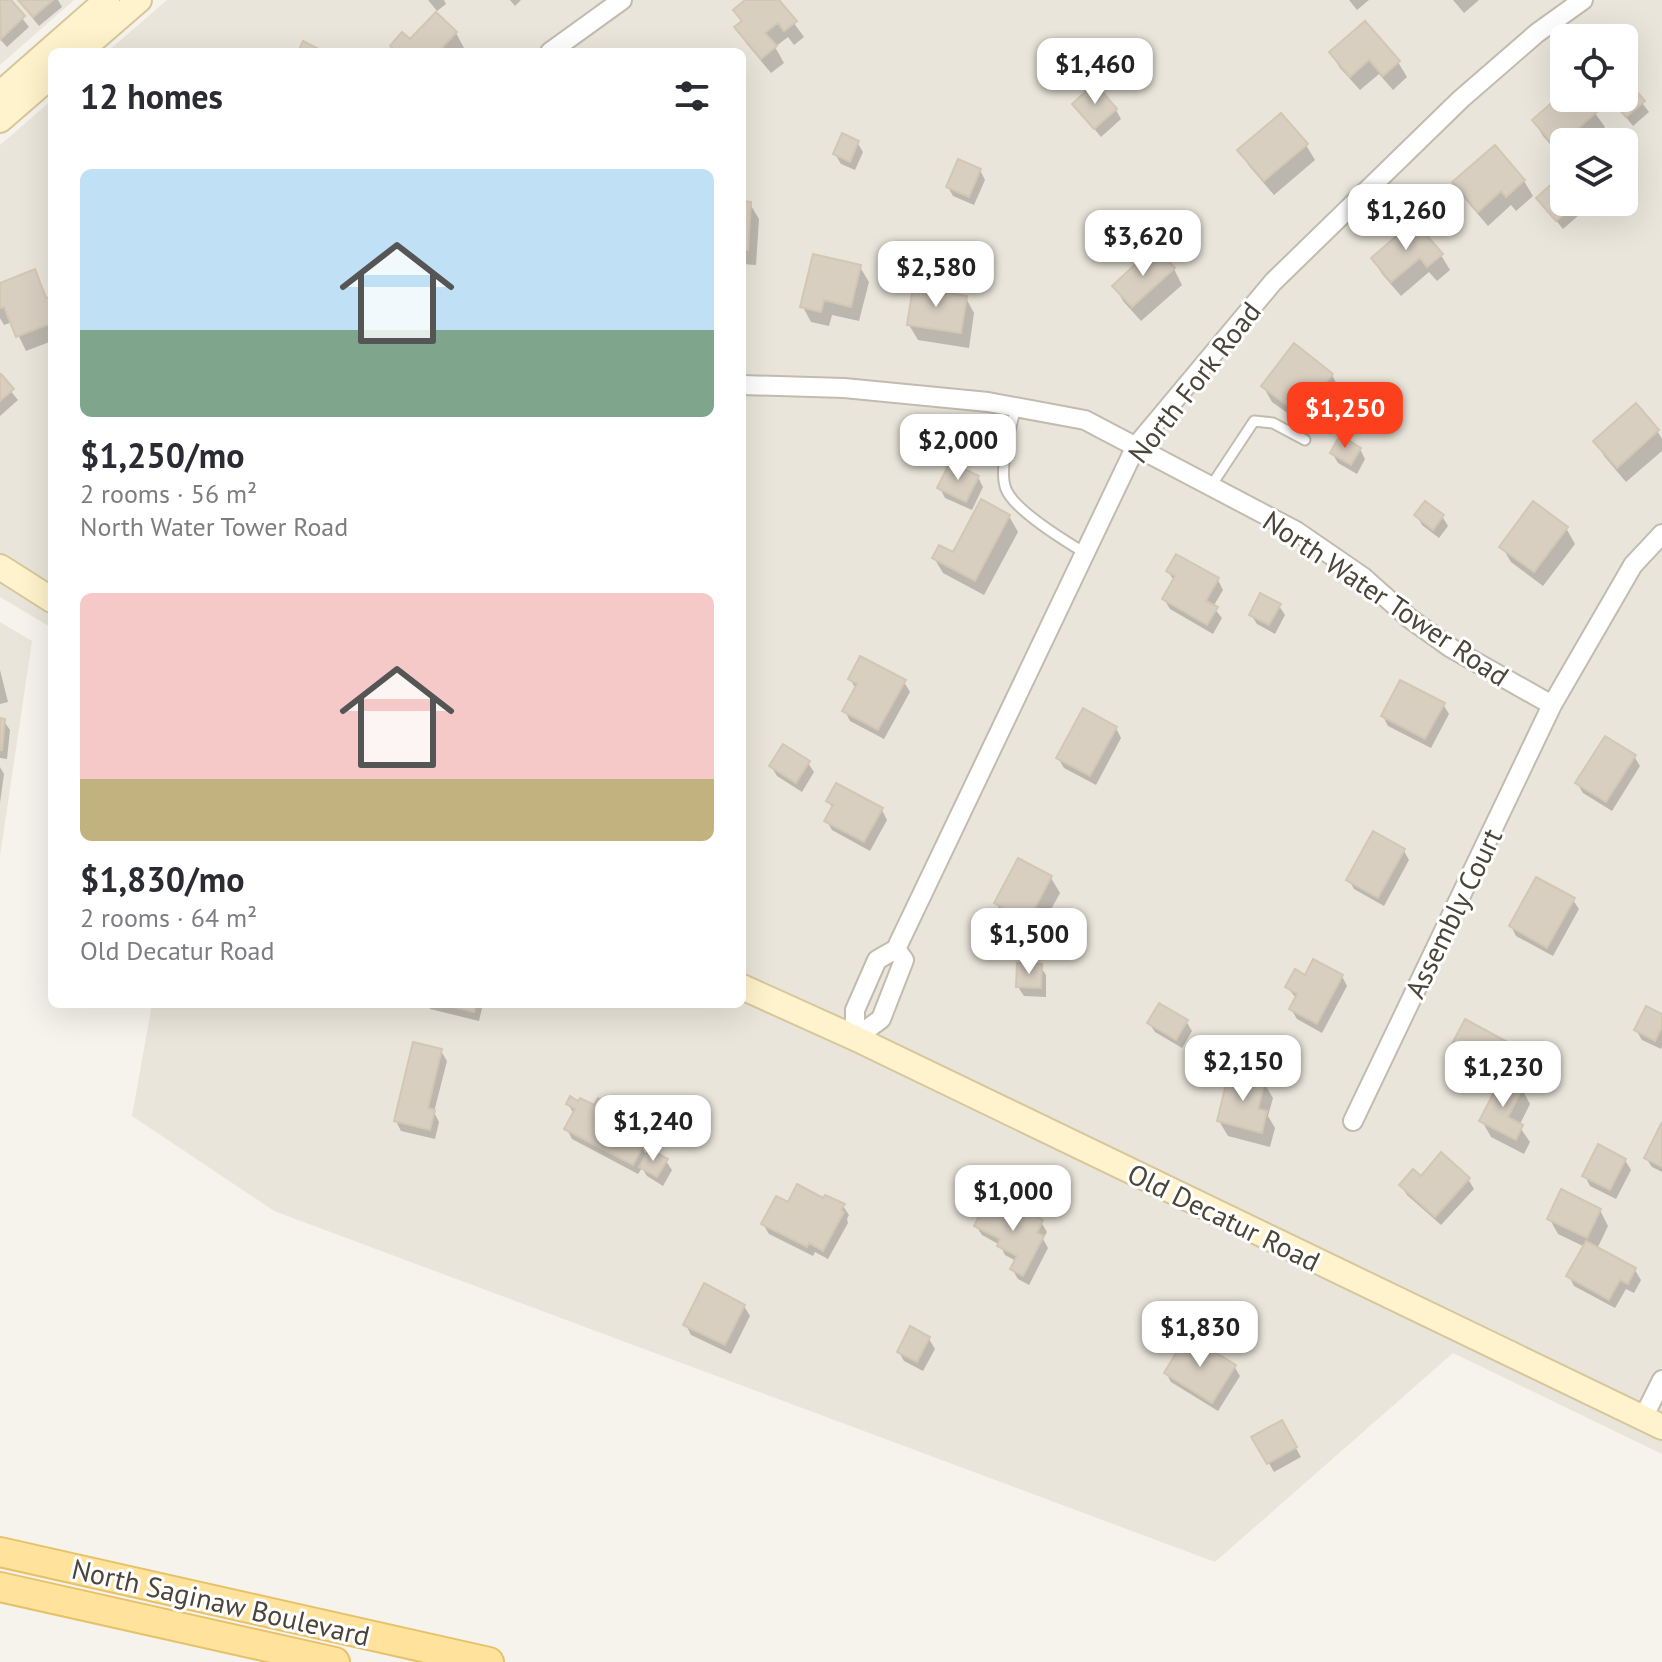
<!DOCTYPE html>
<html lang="en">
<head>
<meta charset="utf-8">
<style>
  body { margin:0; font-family:"PT Sans",sans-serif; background:#f7f7f7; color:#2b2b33; height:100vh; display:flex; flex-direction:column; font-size:30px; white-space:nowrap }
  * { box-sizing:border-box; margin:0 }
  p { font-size:26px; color:#7c7c81 }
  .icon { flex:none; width:44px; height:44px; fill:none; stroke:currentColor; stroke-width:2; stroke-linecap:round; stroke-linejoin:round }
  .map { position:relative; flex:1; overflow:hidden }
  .panel { position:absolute; left:48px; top:48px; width:698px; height:960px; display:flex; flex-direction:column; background:#fff; border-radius:12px; box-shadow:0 8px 32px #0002 }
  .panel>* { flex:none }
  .buttons { position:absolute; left:1550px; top:24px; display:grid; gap:16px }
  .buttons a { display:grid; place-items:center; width:88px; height:88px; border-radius:12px; background:#fff; box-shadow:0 8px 32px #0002; font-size:40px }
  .price { position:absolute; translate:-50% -68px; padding:0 18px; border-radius:16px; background:#fff; color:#222; font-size:26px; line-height:52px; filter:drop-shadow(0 2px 4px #0008) }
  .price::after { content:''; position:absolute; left:50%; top:48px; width:24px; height:18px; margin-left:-12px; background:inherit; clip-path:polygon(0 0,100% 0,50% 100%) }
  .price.current { background:#fc3f1d; color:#fff }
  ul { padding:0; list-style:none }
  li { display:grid; align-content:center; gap:16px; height:424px; padding:0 32px }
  li span { display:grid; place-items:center; height:248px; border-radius:12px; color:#555 }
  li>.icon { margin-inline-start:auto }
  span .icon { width:144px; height:144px; fill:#fffc; stroke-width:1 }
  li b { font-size:34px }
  h2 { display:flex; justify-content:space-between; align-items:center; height:96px; padding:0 32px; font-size:34px }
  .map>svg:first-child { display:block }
</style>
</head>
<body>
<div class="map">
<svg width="1662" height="1662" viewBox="0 0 1662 1662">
  <rect width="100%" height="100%" fill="#f6f3ec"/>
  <path fill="#eae5da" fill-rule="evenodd" d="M0,0H74L0,65Z
    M167,0H1662V1454L1453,1353L1215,1562L274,1211L132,1116L152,1004H742V52H107ZM1564,38H1624V98H1564ZM1564,142H1624V202H1564Z
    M52,100V628L0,597V145Z
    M0,622L32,641L0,856Z"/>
  <path fill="#0003" d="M0,0H8L29,27L7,47L0,39Z
    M18,0H58L62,7L39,26Z
    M428,0H444L446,4L437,11Z
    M510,0H521L515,6Z
    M748,0H777L804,37L794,45L788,37L775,47L784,63L771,73L746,43L737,28L742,23L735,11Z
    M1349,0H1369L1357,10Z
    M1453,0H1479L1464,13Z
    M456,33L464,48L461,52H396L392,46Z
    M1331,53L1398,62L1407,77L1393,90L1379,74L1360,90L1340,68Z
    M1625,81L1649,112L1633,126L1610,98H1624Z
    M1564,95V98H1584L1605,127L1588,142H1564V160L1543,136L1534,121Z
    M1074,104L1116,110L1121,119L1101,137Z
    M857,142L863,152L855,170L841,164L835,154Z
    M1306,145L1315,160L1274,195L1249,166L1240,151Z
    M1495,148L1524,181L1533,196L1516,211L1511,205L1488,226L1464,198L1455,183Z
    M980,170L985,180L974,205L953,196L948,187Z
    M1564,195V202H1570L1579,215L1563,229L1538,198Z
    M742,203L750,204L759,219L756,265L742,264Z
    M1158,251L1174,269L1182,285L1141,321L1123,301L1115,286Z
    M1441,255L1450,270L1437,281L1429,272L1401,296L1382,274L1373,259Z
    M860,267L869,282L859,321L832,315L829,326L811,322L803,307Z
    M34,272L48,299L52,300V341L26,351L12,322L4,325L0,318V285Z
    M932,286L937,293L966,298L974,313L969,348L918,340L909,325Z
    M1332,375L1340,390L1318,420L1305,410L1297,420L1272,402L1263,386Z
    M0,378L18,400L0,416Z
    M1636,406L1658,432L1662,439V451L1626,482L1604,456L1596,441Z
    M1360,449L1365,459L1357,474L1338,463L1332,453Z
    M978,477L983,487L972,510L945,498L940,488Z
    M1009,516L1018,532L984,595L943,573L934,558L954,555Z
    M1417,516H1442L1448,526L1439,538L1422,525Z
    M1566,528L1575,544L1543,586L1511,562L1502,547Z
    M1168,571L1218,580L1223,590L1213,607L1222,618L1213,634L1170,609L1164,599L1174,581Z
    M1279,606L1285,615L1275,634L1257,624L1251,615Z
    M0,670L8,702L0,704Z
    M850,679L904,682L910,692L884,739L850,721L845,711L856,689Z
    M1443,704L1449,714L1431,748L1388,726L1383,716Z
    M0,720L4,721L10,730L7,759L0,758Z
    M1116,728L1121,738L1096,785L1064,768L1058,758Z
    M1634,756L1640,766L1612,811L1583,793L1577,783Z
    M808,763L814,772L802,792L777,776L771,766Z
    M0,767L4,774L0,803Z
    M828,801L882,810L887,820L870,851L832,830L826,820L833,809Z
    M1404,851L1409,860L1384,906L1354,889L1349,880Z
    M1051,878L1060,893L1037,935L1005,918L996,903Z
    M1573,900L1579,909L1553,956L1516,936L1511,926Z
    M1040,966L1046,975V997L1024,996L1018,987Z
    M1342,976L1347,986L1322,1033L1297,1019L1291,1009L1297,999L1287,987L1305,977Z
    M427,1004H483L479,1021L430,1009Z
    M1662,1016V1047L1661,1049L1642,1040L1636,1030Z
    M1186,1021L1192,1031L1182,1048L1155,1032L1149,1023Z
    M1507,1045L1513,1054L1500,1078L1522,1089L1530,1104L1519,1126L1530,1142L1524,1154L1491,1137L1482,1121L1499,1089L1453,1064L1448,1055Z
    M441,1051L447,1061L434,1112L439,1122L435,1139L401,1131L396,1121Z
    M1264,1083L1273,1098L1268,1116L1275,1128L1270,1147L1228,1136L1219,1121Z
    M568,1104L625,1114L630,1124L629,1127L638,1132L643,1142L641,1146L647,1156L666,1161L672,1170L663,1186L647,1176L642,1168L638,1174L572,1139L567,1129L574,1114Z
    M1662,1127V1172L1652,1167L1646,1158Z
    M1625,1160L1631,1170L1616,1199L1590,1186L1585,1176Z
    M1421,1179H1468L1474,1189L1441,1225L1407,1195L1401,1185Z
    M824,1201L843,1206L849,1215L847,1219L848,1223L828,1259L815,1252L813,1256L769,1234L763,1224L789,1205Z
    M1600,1210L1608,1226L1597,1249L1635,1270L1641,1280L1634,1293L1626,1289L1615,1308L1574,1286L1569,1276L1585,1247L1558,1234L1549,1218Z
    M1014,1216L1041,1222L1047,1232L1043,1239L1048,1248L1029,1285L1018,1279L1012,1269L1016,1261L1005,1255L1000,1245L982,1235L976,1226Z
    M744,1306L750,1316L731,1354L691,1335L686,1325Z
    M929,1339L935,1349L923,1371L904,1361L899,1352Z
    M1234,1366L1240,1376L1218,1411L1171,1382L1166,1373Z
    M1281,1422L1301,1457L1274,1472L1254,1437Z"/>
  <path fill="#d8cfc1" stroke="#d3c7b4" stroke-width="2" d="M0,0H11L25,16L1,39Z
    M18,0H53L33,17Z
    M745,0H779L797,21L784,31L778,23L765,33L777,46L761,59L734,27L742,21L733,10Z
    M436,12L457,32L438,52H396L390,46L402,32L410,39Z
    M1365,21L1400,61L1383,76L1369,60L1350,77L1329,52Z
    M303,41L324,52H298Z
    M1625,78L1645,101L1626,117L1609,98H1624Z
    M1095,83L1117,109L1094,129L1072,104Z
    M1564,92V98H1587L1598,111L1556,148L1532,120Z
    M1281,113L1308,144L1264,181L1237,150Z
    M842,133L859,141L850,162L833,154Z
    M1495,145L1525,180L1506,197L1501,191L1478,212L1452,182Z
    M958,159L981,169L969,197L946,187Z
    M1555,181L1564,192V202L1575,204L1556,221L1536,198Z
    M742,201L751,202L748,250H742Z
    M1414,221L1443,254L1427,267L1420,258L1391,282L1371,258Z
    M1158,249L1175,268L1132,307L1112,286L1140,260L1143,262Z
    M813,254L861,265L851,307L824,300L821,312L800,307Z
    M35,269L46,298L52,297V323L16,337L4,307L0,308V283Z
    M914,281L934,284L933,290L967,296L961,333L907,325Z
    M1294,343L1333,374L1308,406L1295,396L1288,406L1261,386Z
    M1,374L14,389L0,401V375Z
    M1636,403L1659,430L1617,468L1593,441Z
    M1340,435L1361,448L1351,465L1330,453Z
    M950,462L979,476L966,502L937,488Z
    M981,499L1010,515L975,581L932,558L939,545L953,552Z
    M1425,501L1444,515L1433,530L1414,515Z
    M1533,501L1568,527L1534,572L1499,547Z
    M1176,554L1219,578L1206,601L1218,607L1207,625L1162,599L1175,576L1166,571Z
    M1260,593L1281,604L1269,625L1249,615Z
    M860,656L906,680L878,730L842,711L857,684L848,679Z
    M1400,680L1445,703L1425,739L1381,716Z
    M1083,708L1117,727L1090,776L1056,758Z
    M0,718L5,719L2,750H0Z
    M1605,736L1636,755L1606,802L1575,783Z
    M783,744L810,761L796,783L769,766Z
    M836,783L883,808L864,842L824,821L833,805L826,801Z
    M1373,831L1405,849L1378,898L1346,880Z
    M1018,858L1052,876L1028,921L994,903Z
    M1536,877L1575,898L1547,948L1509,926Z
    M1313,959L1343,975L1317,1024L1289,1009L1297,994L1285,987L1295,969L1305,975Z
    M1017,963L1042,964L1041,988L1016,987Z
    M1159,1003L1188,1020L1176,1040L1147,1023Z
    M442,1004H476L474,1012Z
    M1646,1006L1662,1014V1027L1655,1041L1634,1030Z
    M1465,1019L1509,1043L1489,1078L1446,1055Z
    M413,1042L442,1049L428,1108L435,1110L430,1130L394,1121Z
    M1229,1072L1265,1081L1258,1109L1267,1111L1262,1133L1217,1121Z
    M1502,1077L1523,1087L1508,1117L1523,1125L1516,1140L1479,1121Z
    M570,1096L578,1101L580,1098L594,1105L598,1098L626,1113L622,1121L639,1131L634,1140L644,1145L633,1165L564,1129L575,1109L566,1104Z
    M1662,1122V1167L1644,1158Z
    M1598,1144L1626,1159L1610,1190L1582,1176Z
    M649,1149L668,1159L657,1177L639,1167Z
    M1441,1152L1470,1178L1435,1217L1399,1185L1413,1169L1421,1176Z
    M797,1184L823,1198L825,1195L845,1204L841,1210L844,1212L823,1251L809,1243L807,1247L761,1224L776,1196L788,1202Z
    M1561,1189L1601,1209L1587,1238L1547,1219Z
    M987,1200L1013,1214L1017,1207L1043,1220L1037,1233L1044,1236L1023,1276L1010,1269L1017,1256L997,1246L1000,1239L974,1226Z
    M1586,1241L1636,1268L1628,1284L1620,1280L1609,1300L1566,1276Z
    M704,1283L745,1305L725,1345L683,1325Z
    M910,1326L930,1337L917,1362L897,1352Z
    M1187,1335L1236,1365L1212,1403L1164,1373Z
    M1282,1420L1297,1447L1267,1464L1251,1437Z"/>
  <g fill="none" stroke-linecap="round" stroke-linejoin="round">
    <g stroke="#c2bbae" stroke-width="13">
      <path id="lane" d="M1016,407C1011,427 998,469 1006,489C1014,510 1065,541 1085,553
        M1211,486L1254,421L1273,423L1305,440"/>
    </g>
    <g stroke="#c2bbae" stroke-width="22">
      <path id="street" d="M550,52L622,0
        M742,385L844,388L988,402L1085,420L1296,531L1363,577L1409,618L1451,648L1552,705
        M855,1038V1010L877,960L896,949L1136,446L1273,282L1461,99L1537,33L1583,0
        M855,1038L881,1019L904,960L896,949
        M1353,1121L1552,705L1633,565L1662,534
        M1643,1418L1662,1380"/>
    </g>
    <g stroke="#d6c79b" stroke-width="28">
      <path id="secondary" d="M79,52L139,0
        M0,94L107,0
        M0,120L52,75
        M0,567L52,600
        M742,987L855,1038L1662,1427"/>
    </g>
    <g stroke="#e6c16a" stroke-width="32">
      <path id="primary" d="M0,1552L489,1662
        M0,1587L335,1662"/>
    </g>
    <use href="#lane" stroke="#fff" stroke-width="9"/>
    <use href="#street" stroke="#fff" stroke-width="18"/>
    <use href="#secondary" stroke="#fff3cd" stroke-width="24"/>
    <use href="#primary" stroke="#ffe39c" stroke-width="28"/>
  </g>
  <g text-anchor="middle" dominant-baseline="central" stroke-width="6" stroke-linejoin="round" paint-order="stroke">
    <g font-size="28" fill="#4b4439" stroke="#fff">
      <text transform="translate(1194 382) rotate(-52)">North Fork Road</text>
      <text transform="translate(1386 598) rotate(34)">North Water Tower Road</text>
      <text transform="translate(1453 913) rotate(-64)">Assembly Court</text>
      <text transform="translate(1224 1217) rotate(26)">Old Decatur Road</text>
      <text transform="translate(221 1602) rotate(13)">North Saginaw Boulevard</text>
    </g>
  </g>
</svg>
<div class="buttons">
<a><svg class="icon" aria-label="locate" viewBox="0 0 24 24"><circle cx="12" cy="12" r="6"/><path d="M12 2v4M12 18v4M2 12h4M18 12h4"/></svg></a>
<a><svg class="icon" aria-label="layers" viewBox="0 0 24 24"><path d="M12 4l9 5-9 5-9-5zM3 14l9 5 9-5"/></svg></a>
</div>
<b class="price" style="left:1095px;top:106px">$1,460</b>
<b class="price" style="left:1406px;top:252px">$1,260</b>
<b class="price" style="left:1143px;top:278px">$3,620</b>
<b class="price" style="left:936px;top:309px">$2,580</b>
<b class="price current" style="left:1345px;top:450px">$1,250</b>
<b class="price" style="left:958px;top:482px">$2,000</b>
<b class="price" style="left:1029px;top:976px">$1,500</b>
<b class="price" style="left:1243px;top:1103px">$2,150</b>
<b class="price" style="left:1503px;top:1109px">$1,230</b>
<b class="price" style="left:653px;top:1163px">$1,240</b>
<b class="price" style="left:1013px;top:1233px">$1,000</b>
<b class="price" style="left:1200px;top:1369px">$1,830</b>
<section class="panel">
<h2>12 homes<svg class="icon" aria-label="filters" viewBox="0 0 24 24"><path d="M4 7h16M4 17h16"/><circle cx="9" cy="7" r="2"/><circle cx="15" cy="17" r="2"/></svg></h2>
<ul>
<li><span style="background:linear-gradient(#bfe0f5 65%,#7fa58c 0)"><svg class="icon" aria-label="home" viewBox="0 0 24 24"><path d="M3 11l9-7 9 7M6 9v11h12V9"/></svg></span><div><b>$1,250/mo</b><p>2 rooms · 56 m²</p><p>North Water Tower Road</p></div></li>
<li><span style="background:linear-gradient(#f6c9c9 75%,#c2b280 0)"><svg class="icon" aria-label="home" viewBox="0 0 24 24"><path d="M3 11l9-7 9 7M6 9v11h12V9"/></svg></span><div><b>$1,830/mo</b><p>2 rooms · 64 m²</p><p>Old Decatur Road</p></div></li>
</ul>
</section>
</div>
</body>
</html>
